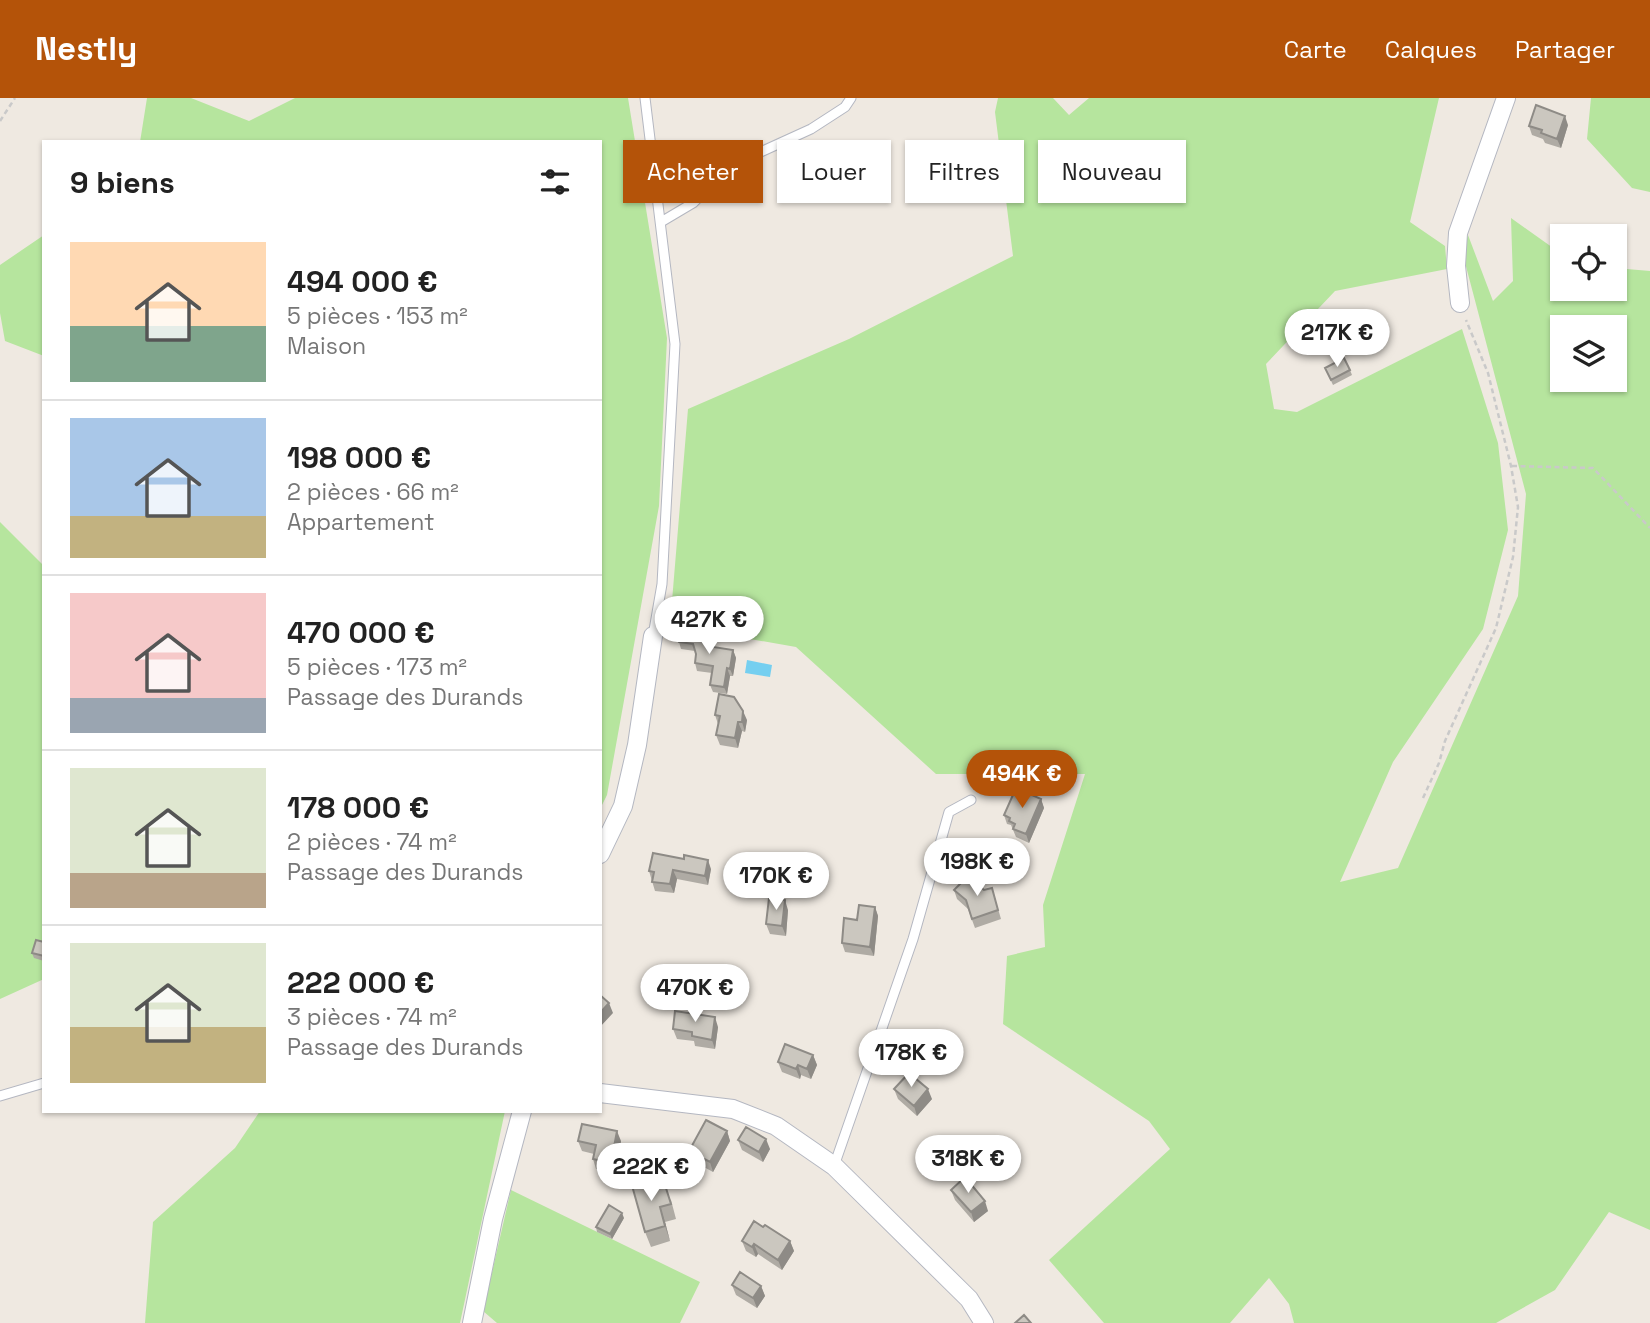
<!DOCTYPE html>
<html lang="fr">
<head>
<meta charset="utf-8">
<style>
  body { margin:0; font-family:"Space Grotesk",sans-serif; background:#f2f2f2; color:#222; height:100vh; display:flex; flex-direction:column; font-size:26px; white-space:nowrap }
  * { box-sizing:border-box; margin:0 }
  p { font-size:23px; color:#767676 }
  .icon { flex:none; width:38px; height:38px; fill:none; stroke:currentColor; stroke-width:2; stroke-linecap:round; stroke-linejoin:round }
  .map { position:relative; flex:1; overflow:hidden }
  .drawer { position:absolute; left:42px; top:42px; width:560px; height:973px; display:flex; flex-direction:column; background:#fff; border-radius:0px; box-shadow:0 2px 5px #0004 }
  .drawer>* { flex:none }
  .banner { position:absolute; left:623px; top:42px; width:665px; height:63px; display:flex; gap:14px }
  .buttons { position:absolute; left:1550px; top:126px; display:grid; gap:14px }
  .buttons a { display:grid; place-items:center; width:77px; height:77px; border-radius:0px; background:#fff; box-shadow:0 2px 5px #0004; font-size:35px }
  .price { position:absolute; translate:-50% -60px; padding:0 16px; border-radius:24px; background:#fff; color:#222; font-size:23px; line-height:46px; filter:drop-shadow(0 2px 4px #0008) }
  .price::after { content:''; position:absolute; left:50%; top:42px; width:21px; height:16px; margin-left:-10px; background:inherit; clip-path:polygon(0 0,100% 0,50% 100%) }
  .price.selected { background:#b45309; color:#fff }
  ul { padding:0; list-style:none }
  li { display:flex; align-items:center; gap:21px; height:175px; padding:0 28px }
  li+li { border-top:2px solid #e0e0e0 }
  li span { display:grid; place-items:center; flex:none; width:196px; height:140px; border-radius:0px; color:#555 }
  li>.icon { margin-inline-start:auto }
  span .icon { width:84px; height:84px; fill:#fffc; stroke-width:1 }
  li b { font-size:30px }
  h2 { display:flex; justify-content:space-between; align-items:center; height:84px; padding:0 28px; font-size:30px }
  .pill { padding:0 24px; border-radius:0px; background:#fff; box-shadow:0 2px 5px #0004; font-size:24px; line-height:63px }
  .pill.selected { background:#b45309; color:#fff }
  header { display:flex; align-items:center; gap:42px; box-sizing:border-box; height:98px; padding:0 35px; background:#b45309; color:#fff }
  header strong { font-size:33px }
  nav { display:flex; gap:38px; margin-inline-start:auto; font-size:24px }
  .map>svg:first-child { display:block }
</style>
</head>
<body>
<header>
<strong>Nestly</strong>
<nav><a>Carte</a><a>Calques</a><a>Partager</a></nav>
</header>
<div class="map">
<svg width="1650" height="1225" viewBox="0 0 1650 1225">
  <rect width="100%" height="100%" fill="#efe9e1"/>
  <path fill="#b6e59e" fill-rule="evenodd" d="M147,0H191L249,23L295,0H628L667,240L659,408L607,697L600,711V44H140Z
    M998,0H1053L1069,17L1089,0H1439L1410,124L1445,148L1447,171L1335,193L1266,266L1274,311L1297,314L1462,231L1498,345L1508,432L1483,531L1393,664L1340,784L1398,770L1518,498L1526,396L1463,157L1468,137L1493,203L1513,183L1511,120L1563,157V191H1615V170L1650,173V1132L1609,1114L1555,1192L1496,1225H1294L1289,1206L1269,1180L1230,1225H1104L1049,1162L1170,1051L1149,1023L1003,926L1007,858L1045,849L1043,807L1085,676H936L796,549L670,527L688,311L849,241L1013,158L995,14ZM1563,229H1615V282H1563Z
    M1591,0H1650V94L1632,90L1587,41Z
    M44,137V258L5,243L0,215V167Z
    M0,424L44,468V881L0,901Z
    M260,1013H505L460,1225H145L153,1124L235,1050Z
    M511,1092L700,1184L680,1225H497L483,1213Z"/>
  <path fill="#75cff0" d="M747,562L772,567L770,579L745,575Z"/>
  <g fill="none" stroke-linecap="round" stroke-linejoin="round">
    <g stroke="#b4b7c1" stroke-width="11">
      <path id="lane" d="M645,0L675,246L662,486L653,538
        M661,124L693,105L730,68L811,31L845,9L851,0
        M0,998L44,985
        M834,1068L913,841L949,714L971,702"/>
    </g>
    <g stroke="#b4b7c1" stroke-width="20">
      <path id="street" d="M1460,205L1456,168L1458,135L1506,0
        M600,756L623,708L637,647L653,538
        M600,995L733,1011L776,1028L834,1068L969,1201L984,1225
        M472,1225L493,1121L522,1013"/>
    </g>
    <path stroke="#c9c9c9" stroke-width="2.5" stroke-dasharray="5 3.5" stroke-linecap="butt" d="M0,23L15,0
      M1512,368L1593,370L1650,430
      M1423,700L1439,665L1445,643L1496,530L1513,459L1518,409L1511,368L1488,275L1466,222"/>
    <use href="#lane" stroke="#fff" stroke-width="9"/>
    <use href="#street" stroke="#fff" stroke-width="18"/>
  </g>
  <path fill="#afaba4" d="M1568,27L1561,50L1545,45L1543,41L1532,37L1529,28Z
    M1325,270L1350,272L1352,277L1333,287Z
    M699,538L698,542L713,544L715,549L733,552L736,560L733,578H730L727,596L713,594L710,587L712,575L697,573L695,565L696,556L695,553L681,551L679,544Z
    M715,617L747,622L745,634L742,633L738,650L720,647L716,637L718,626Z
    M1041,701L1044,710L1029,745L1016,739L1011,727L1007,726L1004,717Z
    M711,771L708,787L677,781L674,795L655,793L649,773Z
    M992,790L1001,821L975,830L968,811L957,801L954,792H984Z
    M875,809L878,818L874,858L845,854L842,845L857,822Z
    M788,812L786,838L770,836L766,826Z
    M44,844V863L34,860L32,855Z
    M718,929L715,951L695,948L694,943L677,941L673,931Z
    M813,957L817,967L811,981L801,977L800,981L782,974L778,964Z
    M894,991L932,1001L917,1018L898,1001Z
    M727,1033L730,1043L713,1074L693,1063L689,1053Z
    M738,1042L770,1051L763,1064L742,1052Z
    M578,1043H621L614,1075L596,1071L593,1061L594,1056L582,1053Z
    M655,1090L671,1102L676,1121L665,1124L670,1143L651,1149L645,1134Z
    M951,1092L988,1113L974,1124L955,1102Z
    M624,1120L612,1141L597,1134L596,1129Z
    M763,1129L790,1143L794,1153L782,1172L758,1156L756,1159L746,1153L742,1143Z
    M732,1187L761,1188L765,1198L757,1210L736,1197Z"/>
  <path fill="#8e8b86" d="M1565,18L1568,27L1561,50L1557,41Z
    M696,530L699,538L697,548L695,541Z
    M733,552L736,560L733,578L730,571Z
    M727,570L730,578L727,596L724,589Z
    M743,613L747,622L745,634L742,624Z
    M738,624L742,633L738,650L735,640Z
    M1041,701L1044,710L1029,745L1026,736Z
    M708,762L711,771L708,787L705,778Z
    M673,772L677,781L674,795L670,786Z
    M785,802L788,812L786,838L782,828Z
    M875,809L878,818L874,858L870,849Z
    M609,905L613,915L600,929V915Z
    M715,919L718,929L715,951L712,942Z
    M813,957L817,967L811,981L807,971Z
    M798,967L801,977L800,981L796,971Z
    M928,991L932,1001L917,1018L914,1008Z
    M617,1033L621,1043L614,1075L611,1065Z
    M727,1033L730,1043L713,1074L710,1064Z
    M766,1041L770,1051L763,1064L759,1054Z
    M985,1103L988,1113L974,1124L971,1114Z
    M660,1109L665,1124L670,1143L665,1128Z
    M622,1115L624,1120L612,1141L610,1136Z
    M790,1143L794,1153L782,1172L778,1162Z
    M754,1146L758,1156L756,1159L752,1149Z
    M761,1188L765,1198L757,1210L753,1200Z"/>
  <path fill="#cbc7bf" stroke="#8e8b86" stroke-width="2" d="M1536,7L1565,18L1557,41L1541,35L1542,32L1529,28Z
    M1344,260L1350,272L1331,282L1325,270Z
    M681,528L696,530L695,541L713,544V549L733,552L730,571L727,570L724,589L710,587L713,568L695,565L696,556L693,546L679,544Z
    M719,596L734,599L743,613L742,624H738L735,640L716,637L720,618L715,617Z
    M1016,690L1041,701L1026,736L1013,731L1015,726L1009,723L1010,720L1004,717Z
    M653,755L684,761V757L708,762L705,778L673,772L670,786L652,784L654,774L649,773Z
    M968,778L984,792L992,790L998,812L972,821L966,802L954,792Z
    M769,800L785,802L782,828L766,826Z
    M859,807L875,809L870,849L842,845L844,820L857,822Z
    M36,842L44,844V858L32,855Z
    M600,897L609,905L600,915Z
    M675,913L715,919L712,942L692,938V934L673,931Z
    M785,946L813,957L807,971L798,967L796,971L778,964Z
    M909,975L928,991L914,1008L894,991Z
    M706,1022L727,1033L710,1064L689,1053Z
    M582,1026L617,1033L611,1065L593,1061L596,1047L578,1043Z
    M746,1029L766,1041L759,1054L738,1042Z
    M651,1078L654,1090L665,1087L671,1106L660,1109L665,1128L645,1134L631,1084Z
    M965,1079L985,1103L971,1114L951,1092Z
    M609,1107L622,1115L610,1136L596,1129Z
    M754,1123L763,1129L765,1127L790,1143L778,1162L754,1146L752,1149L742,1143Z
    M740,1174L761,1188L753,1200L732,1187Z
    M1024,1217L1031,1225H1015Z"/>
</svg>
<div class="buttons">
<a><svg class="icon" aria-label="locate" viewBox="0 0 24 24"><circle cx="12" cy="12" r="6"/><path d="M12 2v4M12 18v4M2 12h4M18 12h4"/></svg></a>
<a><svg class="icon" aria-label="layers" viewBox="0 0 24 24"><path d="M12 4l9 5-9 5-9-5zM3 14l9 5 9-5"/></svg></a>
</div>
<b class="price" style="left:1337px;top:271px">217K €</b>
<b class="price" style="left:709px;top:558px">427K €</b>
<b class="price selected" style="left:1022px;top:712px">494K €</b>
<b class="price" style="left:977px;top:800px">198K €</b>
<b class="price" style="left:776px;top:814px">170K €</b>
<b class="price" style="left:695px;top:926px">470K €</b>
<b class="price" style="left:911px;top:991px">178K €</b>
<b class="price" style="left:968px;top:1097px">318K €</b>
<b class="price" style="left:651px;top:1105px">222K €</b>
<div class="banner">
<a class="pill selected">Acheter</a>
<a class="pill">Louer</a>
<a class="pill">Filtres</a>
<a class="pill">Nouveau</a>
</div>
<section class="drawer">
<h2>9 biens<svg class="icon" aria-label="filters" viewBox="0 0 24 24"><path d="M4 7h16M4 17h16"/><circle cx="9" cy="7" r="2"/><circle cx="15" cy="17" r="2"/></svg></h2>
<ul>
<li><span style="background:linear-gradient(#ffd9b3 60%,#7fa58c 0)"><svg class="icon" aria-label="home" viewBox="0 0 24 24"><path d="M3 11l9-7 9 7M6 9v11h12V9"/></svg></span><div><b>494 000 €</b><p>5 pièces · 153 m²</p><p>Maison</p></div></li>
<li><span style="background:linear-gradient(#a9c7e8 70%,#c2b280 0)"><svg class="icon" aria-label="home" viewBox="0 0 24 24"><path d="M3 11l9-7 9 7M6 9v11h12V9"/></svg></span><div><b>198 000 €</b><p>2 pièces · 66 m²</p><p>Appartement</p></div></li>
<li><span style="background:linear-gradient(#f6c9c9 75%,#9aa5b1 0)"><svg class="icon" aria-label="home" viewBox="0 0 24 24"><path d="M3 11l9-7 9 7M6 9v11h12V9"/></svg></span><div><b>470 000 €</b><p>5 pièces · 173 m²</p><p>Passage des Durands</p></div></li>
<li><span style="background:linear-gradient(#dfe7d0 75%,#b9a48a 0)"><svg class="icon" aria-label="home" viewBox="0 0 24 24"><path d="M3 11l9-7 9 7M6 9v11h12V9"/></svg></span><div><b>178 000 €</b><p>2 pièces · 74 m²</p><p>Passage des Durands</p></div></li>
<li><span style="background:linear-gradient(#dfe7d0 60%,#c2b280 0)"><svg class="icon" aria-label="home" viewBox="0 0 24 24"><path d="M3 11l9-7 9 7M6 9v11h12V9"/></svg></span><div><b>222 000 €</b><p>3 pièces · 74 m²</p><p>Passage des Durands</p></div></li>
</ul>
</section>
</div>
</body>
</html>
